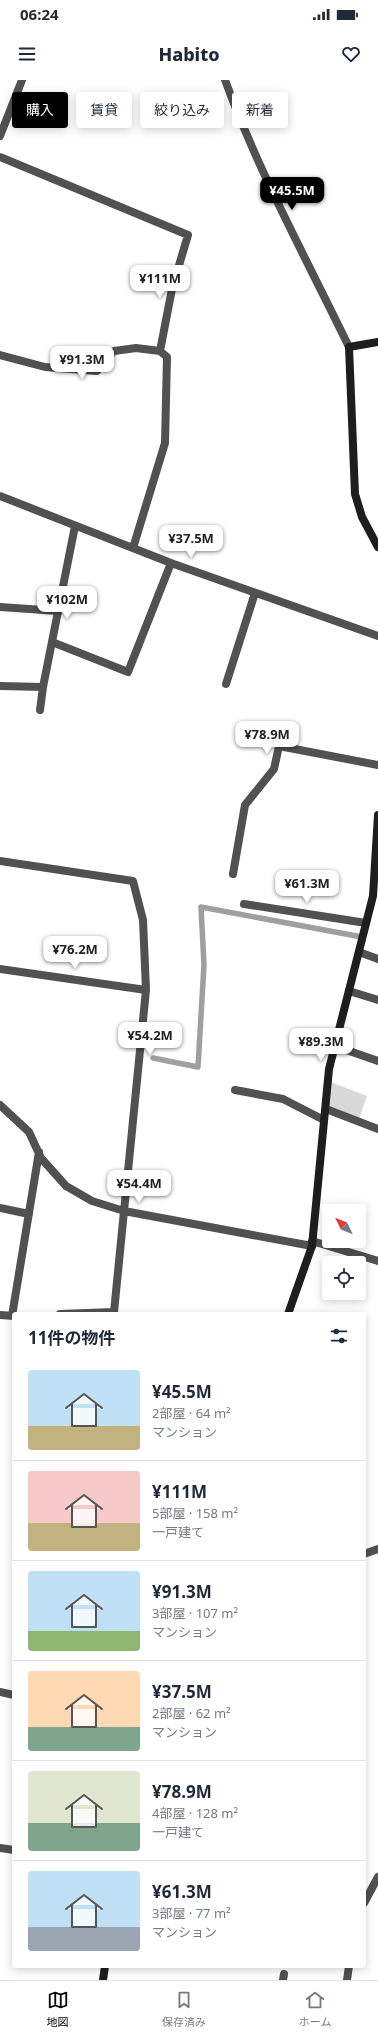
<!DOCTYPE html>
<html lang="ja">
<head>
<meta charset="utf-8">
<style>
  body { margin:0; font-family:"Noto Sans","Noto Sans JP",sans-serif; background:#f2f2f3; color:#1f2937; height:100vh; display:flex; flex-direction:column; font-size:15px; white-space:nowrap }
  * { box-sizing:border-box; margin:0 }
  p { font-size:13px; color:#747a83 }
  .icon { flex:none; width:22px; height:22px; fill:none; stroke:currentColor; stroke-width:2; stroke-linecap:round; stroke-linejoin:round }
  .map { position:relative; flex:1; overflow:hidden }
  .drawer { position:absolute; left:12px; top:1232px; width:354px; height:656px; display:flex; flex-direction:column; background:#fff; border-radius:4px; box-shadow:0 2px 10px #0003 }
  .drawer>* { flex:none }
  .top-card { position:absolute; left:12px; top:12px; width:354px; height:36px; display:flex; gap:8px }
  .needle { width:26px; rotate:313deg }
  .fabs { position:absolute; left:322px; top:1124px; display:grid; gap:8px }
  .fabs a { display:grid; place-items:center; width:44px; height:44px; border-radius:4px; background:#fff; box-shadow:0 2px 10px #0003; font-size:20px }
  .price { position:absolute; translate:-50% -34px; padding:0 9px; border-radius:8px; background:#fff; color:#222; font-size:13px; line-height:26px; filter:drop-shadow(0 1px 2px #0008) }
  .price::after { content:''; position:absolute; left:50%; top:24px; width:12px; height:9px; margin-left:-6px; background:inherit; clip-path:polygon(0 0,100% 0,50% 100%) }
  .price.selected { background:#000; color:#fff }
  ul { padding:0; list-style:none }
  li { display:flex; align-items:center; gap:12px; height:100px; padding:0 16px }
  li+li { border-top:1px solid #e0e1e3 }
  li span { display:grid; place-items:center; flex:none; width:112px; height:80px; border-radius:4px; color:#555 }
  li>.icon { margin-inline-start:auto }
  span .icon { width:48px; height:48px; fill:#fffc; stroke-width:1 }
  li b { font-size:17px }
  h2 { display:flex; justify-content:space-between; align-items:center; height:48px; padding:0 16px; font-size:17px }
  .pill { padding:0 14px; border-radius:4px; background:#fff; box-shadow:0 2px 10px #0003; font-size:14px; line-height:36px }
  .pill.selected { background:#000; color:#fff }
  .status { display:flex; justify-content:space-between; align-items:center; height:28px; padding:0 20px; background:#fff; direction:ltr }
  .status svg { height:11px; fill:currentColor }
  header { display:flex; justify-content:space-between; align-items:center; height:52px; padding:0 16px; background:#fff; font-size:18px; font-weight:800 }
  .menu { display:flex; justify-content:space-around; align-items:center; height:56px; border-top:1px solid #e0e1e3; background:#fff; font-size:11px; color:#747a83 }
  .menu a { display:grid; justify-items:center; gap:2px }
  .menu .selected { color:#000 }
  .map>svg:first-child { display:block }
</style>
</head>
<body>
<div class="status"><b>06:24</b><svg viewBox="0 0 49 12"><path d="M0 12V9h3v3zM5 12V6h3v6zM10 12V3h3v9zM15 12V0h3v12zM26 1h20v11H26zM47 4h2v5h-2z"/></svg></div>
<header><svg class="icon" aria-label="menu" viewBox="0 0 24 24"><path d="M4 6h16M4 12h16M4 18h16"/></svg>Habito<svg class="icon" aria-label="heart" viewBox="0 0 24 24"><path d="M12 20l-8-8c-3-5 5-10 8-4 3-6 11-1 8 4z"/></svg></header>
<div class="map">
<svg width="378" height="1900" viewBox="0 0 378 1900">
  <rect width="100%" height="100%" fill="#fff"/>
  <path fill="#d8d8d8" d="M328,1001L367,1016L358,1042L326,1029Z"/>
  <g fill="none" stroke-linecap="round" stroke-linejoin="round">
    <path stroke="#9f9f9f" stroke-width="5.5" d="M153,978L198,987L204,885L201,827L362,857"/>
    <path stroke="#515151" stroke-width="8" d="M226,604L255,513
      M335,966L378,981
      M235,1010L283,1019L324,1040
      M283,1900L284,1894"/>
    <path stroke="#515151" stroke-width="8" d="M225,0C259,93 306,178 349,267
      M0,56L22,0
      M0,77L188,155L172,209L160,271L167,277L165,363L133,468
      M0,275L45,287L97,291L114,271L136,268L160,271
      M0,416L171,483L378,556
      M0,527L58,531
      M52,562L128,592L171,483
      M0,606L43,607
      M40,630L43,607L75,446
      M0,781L133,801L143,840L146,910L114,1232L60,1234
      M233,794L245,725L274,689L279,666L378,685
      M244,824L366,843
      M359,872L378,879
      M0,889L146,910
      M349,911L378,920
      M0,1025L29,1052L41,1078L66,1106L92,1121L124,1131L312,1166
      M326,1029L378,1049
      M0,1128L29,1134
      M312,1161L378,1181
      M0,1235L14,1236
      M12,1236L39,1072
      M364,1474L378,1469
      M0,1612L14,1615
      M0,1768L14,1770
      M364,1823L378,1797
      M347,1900L349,1886"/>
    <path stroke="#1e1e1e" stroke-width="8" d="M378,262L349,267L355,414L362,437L378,467
      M288,1234L312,1166L329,989L373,816L378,735
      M103,1900L105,1886"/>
  </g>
</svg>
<div class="fabs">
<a><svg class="needle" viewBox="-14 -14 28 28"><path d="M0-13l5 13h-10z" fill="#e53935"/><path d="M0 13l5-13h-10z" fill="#747a83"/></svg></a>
<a><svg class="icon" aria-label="locate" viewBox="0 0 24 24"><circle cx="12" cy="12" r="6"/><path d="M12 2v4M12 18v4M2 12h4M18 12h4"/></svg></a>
</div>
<b class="price selected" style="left:292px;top:131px">¥45.5M</b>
<b class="price" style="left:160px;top:219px">¥111M</b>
<b class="price" style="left:82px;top:300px">¥91.3M</b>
<b class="price" style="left:191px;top:479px">¥37.5M</b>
<b class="price" style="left:67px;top:540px">¥102M</b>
<b class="price" style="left:267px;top:675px">¥78.9M</b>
<b class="price" style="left:307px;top:824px">¥61.3M</b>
<b class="price" style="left:75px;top:890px">¥76.2M</b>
<b class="price" style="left:150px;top:976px">¥54.2M</b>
<b class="price" style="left:321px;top:982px">¥89.3M</b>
<b class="price" style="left:139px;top:1124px">¥54.4M</b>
<div class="top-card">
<a class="pill selected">購入</a>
<a class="pill">賃貸</a>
<a class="pill">絞り込み</a>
<a class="pill">新着</a>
</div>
<section class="drawer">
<h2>11件の物件<svg class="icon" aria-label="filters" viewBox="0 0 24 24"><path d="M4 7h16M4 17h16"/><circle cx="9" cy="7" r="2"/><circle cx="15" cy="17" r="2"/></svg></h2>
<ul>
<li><span style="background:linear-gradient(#bfe0f5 70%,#c2b280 0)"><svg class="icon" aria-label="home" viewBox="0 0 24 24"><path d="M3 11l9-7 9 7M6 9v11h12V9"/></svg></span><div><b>¥45.5M</b><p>2部屋 · 64 m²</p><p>マンション</p></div></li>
<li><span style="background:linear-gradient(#f6c9c9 65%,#c2b280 0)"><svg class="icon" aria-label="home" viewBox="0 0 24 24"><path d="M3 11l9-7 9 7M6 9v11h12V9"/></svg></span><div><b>¥111M</b><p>5部屋 · 158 m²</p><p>一戸建て</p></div></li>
<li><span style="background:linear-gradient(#bfe0f5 75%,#8fb573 0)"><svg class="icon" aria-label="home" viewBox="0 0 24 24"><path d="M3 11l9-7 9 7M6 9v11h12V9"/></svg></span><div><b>¥91.3M</b><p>3部屋 · 107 m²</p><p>マンション</p></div></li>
<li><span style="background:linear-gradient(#ffd9b3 70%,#7fa58c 0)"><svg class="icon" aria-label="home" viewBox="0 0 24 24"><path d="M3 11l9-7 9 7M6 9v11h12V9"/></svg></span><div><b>¥37.5M</b><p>2部屋 · 62 m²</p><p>マンション</p></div></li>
<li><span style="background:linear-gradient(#dfe7d0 65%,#7fa58c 0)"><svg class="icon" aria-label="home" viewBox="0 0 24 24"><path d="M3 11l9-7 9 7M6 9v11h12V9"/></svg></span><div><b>¥78.9M</b><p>4部屋 · 128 m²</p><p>一戸建て</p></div></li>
<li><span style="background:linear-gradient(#bfe0f5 70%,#9aa5b1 0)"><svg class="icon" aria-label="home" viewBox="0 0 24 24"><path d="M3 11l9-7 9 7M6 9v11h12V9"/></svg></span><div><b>¥61.3M</b><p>3部屋 · 77 m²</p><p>マンション</p></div></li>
</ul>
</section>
</div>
<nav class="menu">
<a class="selected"><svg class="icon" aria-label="map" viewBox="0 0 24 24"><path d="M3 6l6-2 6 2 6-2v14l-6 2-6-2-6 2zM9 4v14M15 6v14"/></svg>地図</a>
<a><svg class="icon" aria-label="saved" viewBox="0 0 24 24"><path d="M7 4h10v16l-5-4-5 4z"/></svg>保存済み</a>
<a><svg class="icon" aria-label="home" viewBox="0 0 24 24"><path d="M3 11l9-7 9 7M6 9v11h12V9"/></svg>ホーム</a>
</nav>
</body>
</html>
